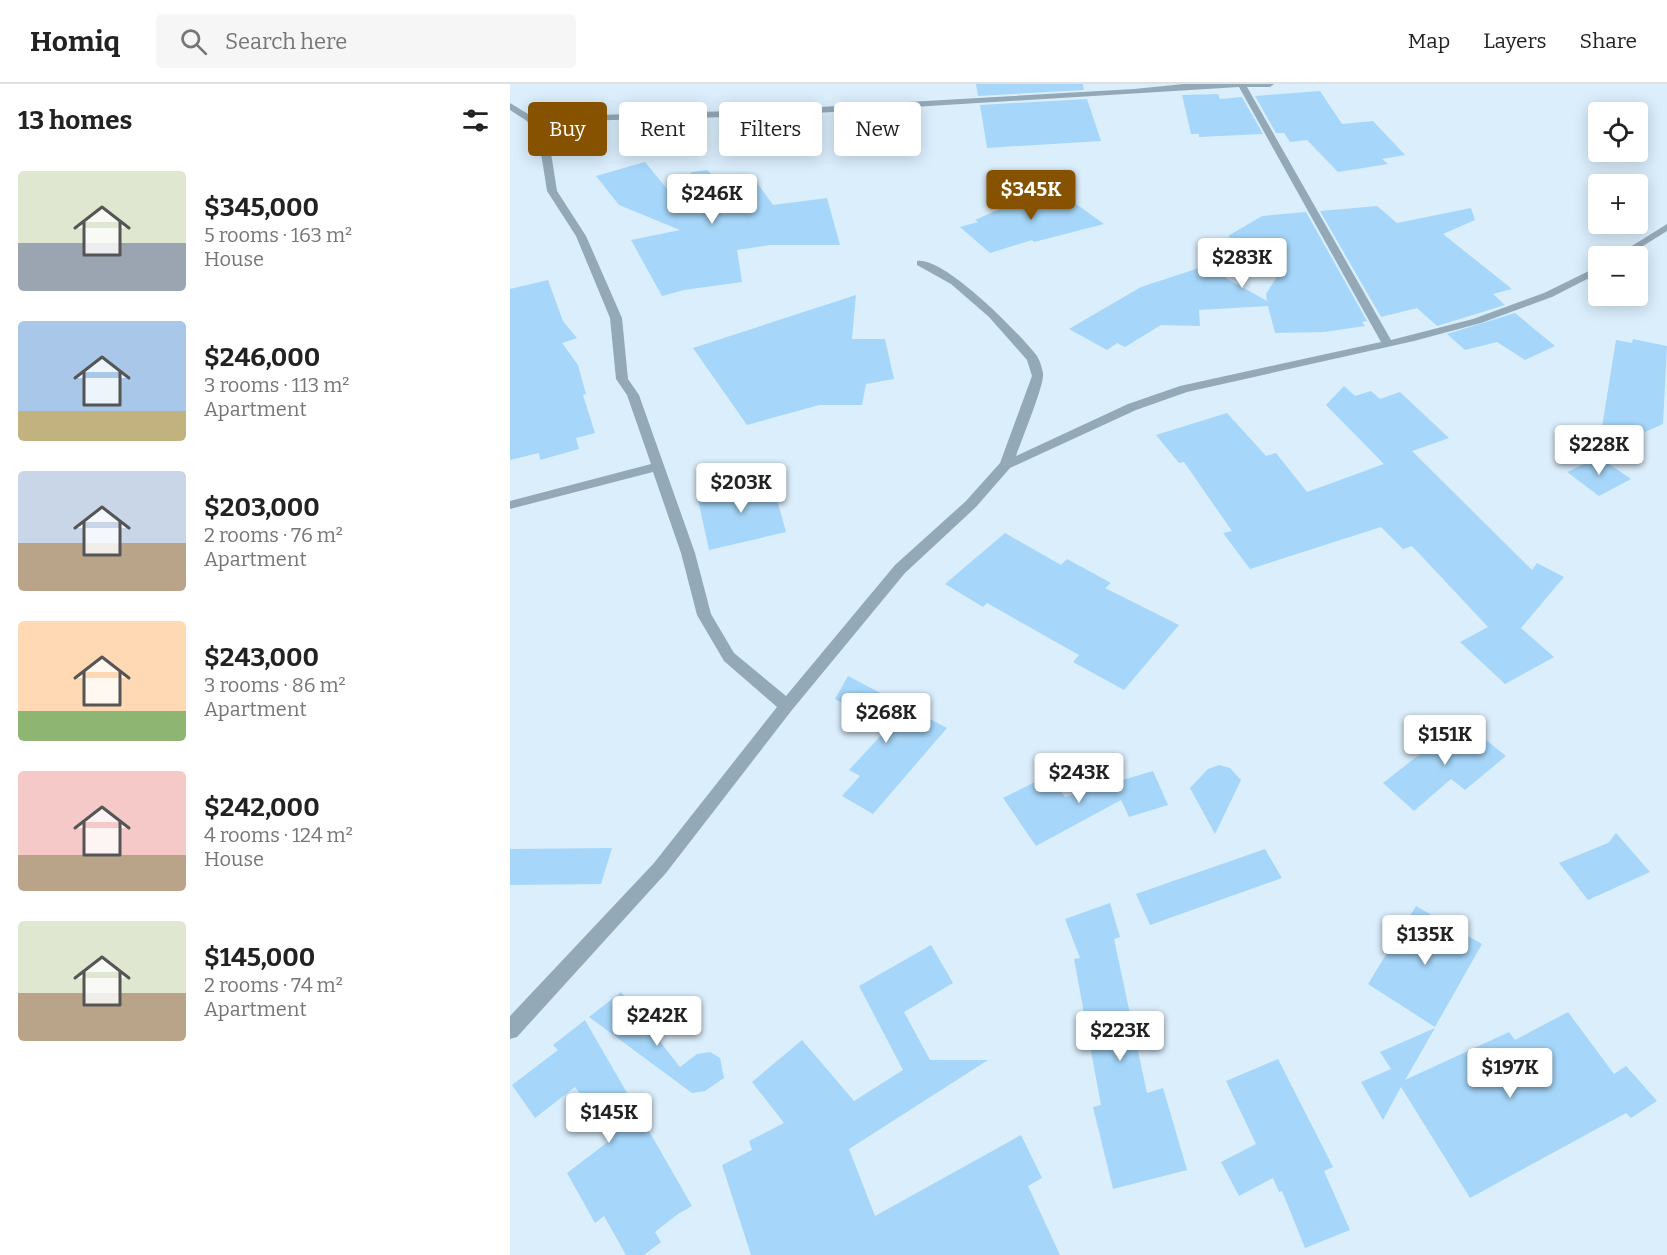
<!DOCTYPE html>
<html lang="en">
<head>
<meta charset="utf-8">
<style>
  body { margin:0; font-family:Bitter,serif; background:#f6f6f6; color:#222; height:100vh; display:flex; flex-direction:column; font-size:22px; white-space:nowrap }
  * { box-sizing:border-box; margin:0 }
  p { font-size:20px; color:#767676 }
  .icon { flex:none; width:33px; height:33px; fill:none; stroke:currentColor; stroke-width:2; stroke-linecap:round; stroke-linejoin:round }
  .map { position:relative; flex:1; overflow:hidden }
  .sheet { display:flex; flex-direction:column; background:#fff; width:510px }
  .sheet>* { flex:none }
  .hud { position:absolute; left:18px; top:18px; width:570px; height:54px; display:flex; gap:12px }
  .tools { position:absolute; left:1078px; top:18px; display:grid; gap:12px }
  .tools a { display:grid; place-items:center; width:60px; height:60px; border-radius:6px; background:#fff; box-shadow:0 3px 15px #0003; font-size:30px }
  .price { position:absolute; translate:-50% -51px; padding:0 14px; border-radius:6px; background:#fff; color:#222; font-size:20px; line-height:39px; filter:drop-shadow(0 2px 3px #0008) }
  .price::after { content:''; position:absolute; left:50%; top:36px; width:18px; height:14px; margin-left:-9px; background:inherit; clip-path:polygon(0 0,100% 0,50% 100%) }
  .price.current { background:#875200; color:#fff }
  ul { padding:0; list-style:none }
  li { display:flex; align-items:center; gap:18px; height:150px; padding:0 18px }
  li span { display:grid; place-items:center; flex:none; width:168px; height:120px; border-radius:6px; color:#555 }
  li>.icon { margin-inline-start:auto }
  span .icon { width:72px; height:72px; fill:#fffc; stroke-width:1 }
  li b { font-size:26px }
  h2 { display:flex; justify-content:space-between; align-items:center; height:72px; padding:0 18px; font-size:26px }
  .tag { padding:0 21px; border-radius:6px; background:#fff; box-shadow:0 3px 15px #0003; font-size:21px; line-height:54px }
  .tag.current { background:#875200; color:#fff }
  header { display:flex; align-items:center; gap:36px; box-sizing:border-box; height:84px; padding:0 30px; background:#fff; border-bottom:2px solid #e0e0e0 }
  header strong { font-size:28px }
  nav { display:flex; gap:33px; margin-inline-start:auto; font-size:21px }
  .search { width:420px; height:54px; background:#f6f6f6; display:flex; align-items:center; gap:15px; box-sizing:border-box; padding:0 21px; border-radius:6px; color:#767676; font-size:22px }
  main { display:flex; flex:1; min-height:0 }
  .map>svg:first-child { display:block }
</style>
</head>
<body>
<header>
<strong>Homiq</strong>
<div class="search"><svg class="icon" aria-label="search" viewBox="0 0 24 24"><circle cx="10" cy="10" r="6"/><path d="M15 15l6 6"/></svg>Search here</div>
<nav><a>Map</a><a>Layers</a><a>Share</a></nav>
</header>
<main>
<section class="sheet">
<h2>13 homes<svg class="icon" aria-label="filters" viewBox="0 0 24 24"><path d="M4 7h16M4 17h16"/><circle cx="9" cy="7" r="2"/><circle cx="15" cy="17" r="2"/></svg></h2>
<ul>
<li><span style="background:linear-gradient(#dfe7d0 60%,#9aa5b1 0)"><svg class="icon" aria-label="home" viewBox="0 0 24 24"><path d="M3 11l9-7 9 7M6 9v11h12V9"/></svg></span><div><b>$345,000</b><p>5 rooms · 163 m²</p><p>House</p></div></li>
<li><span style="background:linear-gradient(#a9c7e8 75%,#c2b280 0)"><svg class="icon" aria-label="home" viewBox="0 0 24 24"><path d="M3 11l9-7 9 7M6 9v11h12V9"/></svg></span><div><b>$246,000</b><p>3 rooms · 113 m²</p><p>Apartment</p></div></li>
<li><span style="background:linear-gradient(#c9d6e8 60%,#b9a48a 0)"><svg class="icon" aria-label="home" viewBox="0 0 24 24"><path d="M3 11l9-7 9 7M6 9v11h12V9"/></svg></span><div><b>$203,000</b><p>2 rooms · 76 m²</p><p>Apartment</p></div></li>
<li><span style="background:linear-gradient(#ffd9b3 75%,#8fb573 0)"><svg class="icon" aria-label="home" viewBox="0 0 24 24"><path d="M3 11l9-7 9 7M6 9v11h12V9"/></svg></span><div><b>$243,000</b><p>3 rooms · 86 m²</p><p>Apartment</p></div></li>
<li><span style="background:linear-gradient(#f6c9c9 70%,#b9a48a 0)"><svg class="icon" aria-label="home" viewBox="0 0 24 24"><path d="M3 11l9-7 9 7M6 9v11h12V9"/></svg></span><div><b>$242,000</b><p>4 rooms · 124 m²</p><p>House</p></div></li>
<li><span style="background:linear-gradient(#dfe7d0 60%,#b9a48a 0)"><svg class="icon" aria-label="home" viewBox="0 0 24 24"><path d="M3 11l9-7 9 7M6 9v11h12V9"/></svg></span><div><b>$145,000</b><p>2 rooms · 74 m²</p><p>Apartment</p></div></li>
</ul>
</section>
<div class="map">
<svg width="1157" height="1171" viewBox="0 0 1157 1171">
  <rect width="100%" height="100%" fill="#dbeefc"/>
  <path fill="#a6d7fa" d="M466,0H573L574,6L468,12Z
    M810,7L832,40L863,37L895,71L872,75L878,80L828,88L797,56L780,58L774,49H766L745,12Z
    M708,10L710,15L732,13L753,50L689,53V50H681L672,11Z
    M577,15L591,57L477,64L470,21Z
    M135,78L157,105L182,88L197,86L213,101L243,93L263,121L317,114L330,161H260L227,166L232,198L174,206L152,212L121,156L170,146L109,121L86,92Z
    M541,102L594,140L524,158L522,156L480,169L450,143L468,138L465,136Z
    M867,122L887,139L961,124L965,136L933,150L1002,205L983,210L995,221L927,242L907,224L871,233L810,127Z
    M796,128L857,237L852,238L855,242L814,248L765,249L758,222L689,226L690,242L651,241L615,263L607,259L597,266L559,245L631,203L695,182L757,217L756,210L768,191L718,152L752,132Z
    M38,196L53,237L67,254L52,259L68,281L76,310L73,311L85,349L66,354L69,365L30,376L29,369L0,376V205Z
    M346,211L342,255H375L384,295L356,300L352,321H309L237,341L183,264Z
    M1005,229L1045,262L1015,276L987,258L955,266L937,250Z
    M1123,255L1157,262L1153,340L1112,358L1092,343L1106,256L1122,259Z
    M834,302L845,312L861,307L870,315L890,308L939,354L902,367L1022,486L1027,479L1054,493L1011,544L1044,573L995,600L950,558L978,543L902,462L893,465L871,443L740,485L713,449L722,447L674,378L669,379L646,351L717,329L756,372L766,369L797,408L874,380L816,321Z
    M1089,373L1121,395L1089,412L1057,388Z
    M261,394L276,448L199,466L187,411Z
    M495,449L551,481L557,475L601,499L595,504L669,541L614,606L563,578L569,571L477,519L473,523L435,500Z
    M338,592L437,644L363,730L332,712L350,692L339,686L377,645L325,615Z
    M952,637L996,672L955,706L941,695L904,727L873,699Z
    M709,681L720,684L731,696L705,750L680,704L698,685Z
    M643,687L658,721L619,733L611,716L526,762L493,714L539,691L555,713Z
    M1106,749L1140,788L1078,816L1049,779L1098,759Z
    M102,764L91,800L0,801V765Z
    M755,765L772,794L640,841L626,810Z
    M600,819L610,853L604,855L637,1009L653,1004L677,1086L603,1105L583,1023L591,1021L564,875L570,874L555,835Z
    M906,822L972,860L925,943L858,900Z
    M421,861L443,899L394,928L420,976H478L339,1065L365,1132L511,1051L532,1094L518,1102L550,1171H241L212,1081L242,1066L239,1057L274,1039L242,998L292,956L344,1017L393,986L349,902Z
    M111,908L170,983L187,970L200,968L210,974L214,994L195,1007L182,1009L79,933Z
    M1058,928L1104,990L1116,982L1147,1017L1121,1034L1116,1029L960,1114L891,1003L873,1036L851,998L881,985L870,968L925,944L895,996L999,948L1005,956Z
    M75,936L182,1122L168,1130L145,1148L151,1158L134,1171H116L94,1132L85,1139L57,1089L103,1054L65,1003L25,1034L2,1001L48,966L43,961Z
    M768,975L823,1083L814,1087L840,1146L795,1164L772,1107L769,1108L763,1094L729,1112L711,1078L746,1060L716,997Z"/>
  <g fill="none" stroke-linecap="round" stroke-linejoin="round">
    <path fill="#94a9b8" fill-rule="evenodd" d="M674,0H764L760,3H737L881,256L963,235L1034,209L1089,182V189L1042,213L971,239L904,257L677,308L626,326L500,384L466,423L395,489L282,626L156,789L7,953L0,955V932L144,779L267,623L214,577L187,531L171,469L143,388L0,425V417L141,380L117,311L106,295L100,234L66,152L37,107L31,69L17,37L0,26V19L23,33L257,26L624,5ZM729,3L871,258L670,302L618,320L506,372C511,357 535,300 533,289C532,284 530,277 527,272C510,250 434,172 407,177V181L441,200L479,233L517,276L522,292L490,379L456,417L385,481L276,612L224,569L201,530L185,469L129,311L118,295L112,234L76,152L47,107L41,69L27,38L257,32Z
      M1157,140V147L1117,172H1106Z"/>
  </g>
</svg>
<div class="tools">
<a><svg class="icon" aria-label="locate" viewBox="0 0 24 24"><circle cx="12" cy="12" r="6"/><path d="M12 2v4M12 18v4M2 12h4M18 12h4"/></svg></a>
<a>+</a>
<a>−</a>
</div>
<b class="price current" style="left:521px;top:137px">$345K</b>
<b class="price" style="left:202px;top:141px">$246K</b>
<b class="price" style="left:732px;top:205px">$283K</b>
<b class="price" style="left:1089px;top:392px">$228K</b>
<b class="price" style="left:231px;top:430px">$203K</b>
<b class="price" style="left:376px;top:660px">$268K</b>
<b class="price" style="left:935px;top:682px">$151K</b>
<b class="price" style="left:569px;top:720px">$243K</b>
<b class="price" style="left:915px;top:882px">$135K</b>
<b class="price" style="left:147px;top:963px">$242K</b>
<b class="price" style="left:610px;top:978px">$223K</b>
<b class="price" style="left:1000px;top:1015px">$197K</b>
<b class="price" style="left:99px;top:1060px">$145K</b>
<div class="hud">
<a class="tag current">Buy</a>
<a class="tag">Rent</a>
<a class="tag">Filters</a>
<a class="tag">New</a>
</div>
</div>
</main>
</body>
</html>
